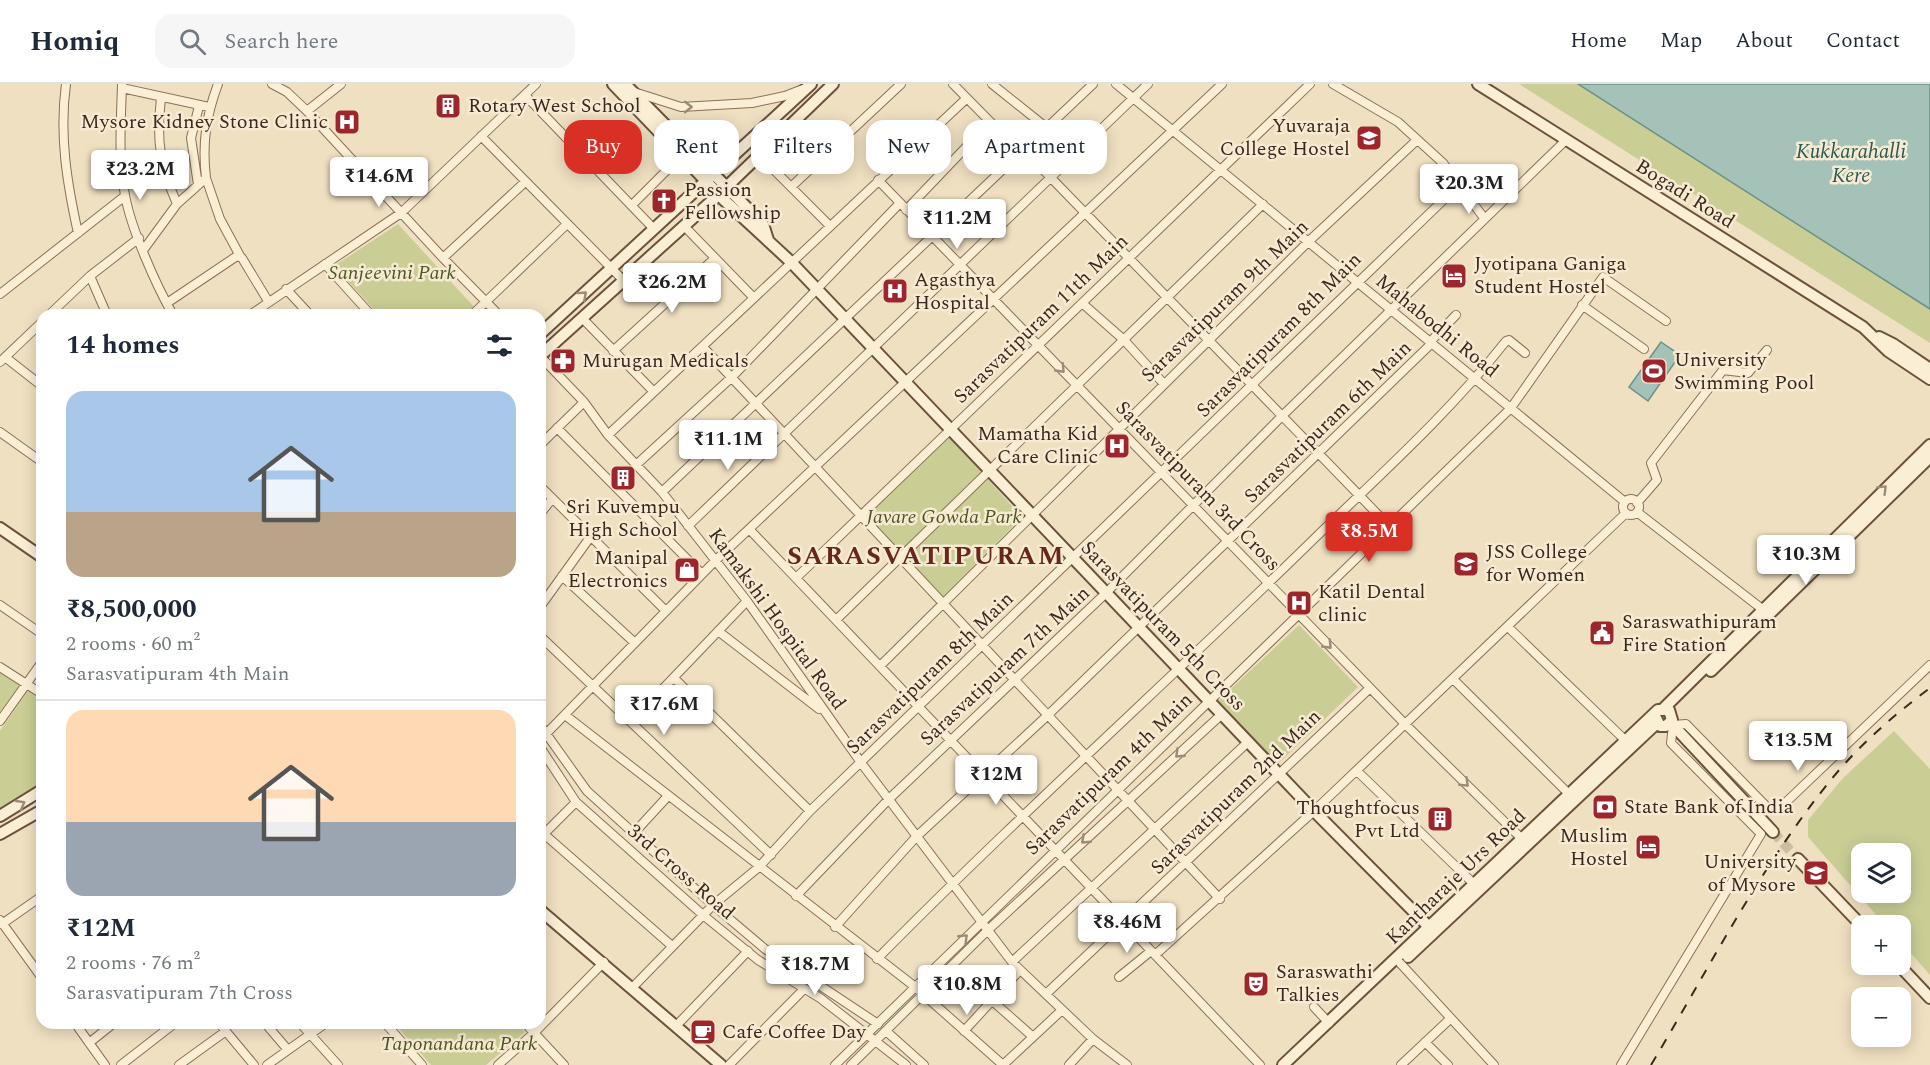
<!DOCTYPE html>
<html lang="en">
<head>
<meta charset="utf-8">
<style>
  body { margin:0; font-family:Spectral,serif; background:#f6f6f7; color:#1f2937; height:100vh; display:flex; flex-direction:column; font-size:22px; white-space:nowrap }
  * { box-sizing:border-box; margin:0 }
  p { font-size:20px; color:#747a83 }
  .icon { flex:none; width:33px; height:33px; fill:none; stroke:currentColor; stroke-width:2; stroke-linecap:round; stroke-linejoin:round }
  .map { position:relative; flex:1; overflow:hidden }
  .details { position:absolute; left:36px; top:225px; width:510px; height:720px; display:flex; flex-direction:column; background:#fff; border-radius:18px; box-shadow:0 3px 15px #0003 }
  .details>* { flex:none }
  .hud { position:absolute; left:564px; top:36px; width:570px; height:54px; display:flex; gap:12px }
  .fabs { position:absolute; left:1851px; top:759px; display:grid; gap:12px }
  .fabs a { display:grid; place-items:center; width:60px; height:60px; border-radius:12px; background:#fff; box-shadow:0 3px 15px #0003; font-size:30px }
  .price { position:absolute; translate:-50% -51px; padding:0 14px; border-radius:6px; background:#fff; color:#222; font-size:20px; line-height:39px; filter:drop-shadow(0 2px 3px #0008) }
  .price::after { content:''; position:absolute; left:50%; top:36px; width:18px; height:14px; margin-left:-9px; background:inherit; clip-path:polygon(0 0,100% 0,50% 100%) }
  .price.on { background:#d93025; color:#fff }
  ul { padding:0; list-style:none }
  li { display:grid; align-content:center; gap:12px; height:318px; padding:0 30px }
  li+li { border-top:2px solid #e0e1e3 }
  li span { display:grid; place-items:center; height:186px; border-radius:18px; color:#555 }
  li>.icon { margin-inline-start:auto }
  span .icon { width:108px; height:108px; fill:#fffc; stroke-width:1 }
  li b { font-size:26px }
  h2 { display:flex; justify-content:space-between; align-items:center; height:72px; padding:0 30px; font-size:26px }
  .tag { padding:0 21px; border-radius:18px; background:#fff; box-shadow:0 3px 15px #0003; font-size:21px; line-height:54px }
  .tag.on { background:#d93025; color:#fff }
  header { display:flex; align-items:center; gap:36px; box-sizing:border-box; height:84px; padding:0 30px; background:#fff; border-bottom:2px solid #e0e1e3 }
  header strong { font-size:28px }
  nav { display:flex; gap:33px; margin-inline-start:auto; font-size:21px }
  .search { width:420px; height:54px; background:#f6f6f7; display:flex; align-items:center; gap:15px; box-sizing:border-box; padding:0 21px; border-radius:18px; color:#747a83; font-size:22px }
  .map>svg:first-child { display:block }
</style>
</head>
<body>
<header>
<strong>Homiq</strong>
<div class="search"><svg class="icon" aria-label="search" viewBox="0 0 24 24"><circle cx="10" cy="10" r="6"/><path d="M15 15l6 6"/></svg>Search here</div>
<nav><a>Home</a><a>Map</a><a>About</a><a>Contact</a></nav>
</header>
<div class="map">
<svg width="1930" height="981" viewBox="0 0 1930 981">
  <rect width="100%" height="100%" fill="#f0e0c2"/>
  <path fill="#cace95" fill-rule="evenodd" d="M1519,0H1578L1930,225V259Z
    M398,140L475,224L467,231H379L334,182Z
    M949,353L1022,433L942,513L866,432Z
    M1299,541L1358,603L1277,681L1217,618Z
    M0,586L23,600L0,632Z
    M28,607L42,617V700L0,726V647Z
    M1894,647L1930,685V891L1901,858L1900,842L1885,841L1808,753V736L1843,694ZM1862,770H1900V808H1862Z
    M394,939H517L525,948L486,981H431Z"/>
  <path fill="#a4c2b8" stroke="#6b9186" stroke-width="1.5" d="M1578,0H1930V225Z
    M1661,258L1680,271L1648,317L1629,303Z"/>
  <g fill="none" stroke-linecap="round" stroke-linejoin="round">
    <path stroke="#6b9186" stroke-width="2" d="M269,228L272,231"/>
    <path stroke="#ccbca1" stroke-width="10" stroke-dasharray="10 5" stroke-linecap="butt" d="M1773,748L1798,775"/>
    <g stroke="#8a7158" stroke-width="10">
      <path id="street" d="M66,0C59,51 67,99 78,149
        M122,0C121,36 118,76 125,111C131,145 156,201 173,231
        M272,0L287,8L307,27L443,174L499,231
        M953,0L1021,69
        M992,0L1047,44
        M1116,0L1625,418
        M1333,0L1398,38L1443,79L1484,134
        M122,4L209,23
        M634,8L681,23L752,19L785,12L803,5
        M525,11L653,144
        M161,14C156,57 160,81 177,120
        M307,27L341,0
        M481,52L624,197
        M1024,66L1389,442
        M758,70L830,142
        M206,94L220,135L240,172
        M878,96L1406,641L1524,757
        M198,101L191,54L199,22
        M791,103L901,0
        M632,121L682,71
        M906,126L990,38
        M684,142L754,214
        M144,165L177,120L206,94C202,60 206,32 218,0
        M443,174L525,98
        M325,180L371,231
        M90,192L107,231
        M286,205L310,231
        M0,210L125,112
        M167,219L237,172L242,174L268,217
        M1082,219L1124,256L1164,300
        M1582,221L1644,265
        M49,231L90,192L139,154
        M250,231L401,129L536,0
        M472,231L567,140
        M583,235L654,308
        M1430,258L1456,231
        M703,263L1220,815
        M613,267L714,175
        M540,272L584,318L608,351L662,408L747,517L862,680L1012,878L1093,955L1127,981
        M5,273L42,302
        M0,278L42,238
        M557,344L702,490
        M0,348L42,378
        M608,351L967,14
        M540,361L584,318
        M636,381L732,293L900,119
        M540,402L666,527
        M662,408L1093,0
        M1623 423a8 8 0 1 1 16 0a8 8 0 1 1-16 0Z
        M1637,419L1657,396L1651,379L1723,286L1748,289L1767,266
        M1637,428L1766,528
        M540,430L552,415
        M688,442L1148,0
        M750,446L1260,981
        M562,492L635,559
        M796,494L1310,0
        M0,521L42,550
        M540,523L591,452
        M836,536L1263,120
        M1508,543L1626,657
        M718,547L819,625
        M540,552L771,771
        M880,582L1308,158L1417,56
        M0,583L42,610
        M674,594L810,727
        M1453,595L1569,710
        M565,631L914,902L1003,981
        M0,637L42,578
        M631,638L747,517
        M540,641L587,707L713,821L765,865L878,940
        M540,656L715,477L1222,0
        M540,663L576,718L703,831L758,876L820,914L906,981
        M1357,687L1474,800
        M634,749L668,712
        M544,750L672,862
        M541,753L576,718
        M796,812L889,715L1106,509L1282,332L1566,56
        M0,836L42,894
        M2,840L42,812
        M835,843L916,753L1048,631L1432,259
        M1155,871L1314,727L1626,429
        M877,875C1020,730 1172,594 1317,452C1382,389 1450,328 1506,257L1509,256L1525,269
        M1012,878L1248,658
        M1400,879L1494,981
        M953,882L1032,952
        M1119,893L1151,867
        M632,904L713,821L759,783L810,727L1460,100
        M1046,910L1370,604
        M1314,923L1329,939
        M75,939L105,981
        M219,939L254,981
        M265,939L288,966
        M300,939L338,981
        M385,939L422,981
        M525,939L564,981
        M676,942L748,867
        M886,947L924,981
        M964,947L1020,886
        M1425,958L1448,981
        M89,959L114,939
        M121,981L175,939
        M179,981L226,947
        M267,981L326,939
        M498,981L534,949L604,878
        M729,981L804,905
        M835,981L1511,324L1603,193L1666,237
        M851,981L988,846L1222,630
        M1003,981L1062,926
        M1069,981L1093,955
        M1401,981L1450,935
        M1621,981L1761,750L1671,659L1673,641L1686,640L1766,722L1773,724L1782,722L1930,581"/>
    </g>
    <g stroke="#6c523b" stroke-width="14">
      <path id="secondary" d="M613,0L724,116L791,178L1314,727L1434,848
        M625,0L763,140L768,156
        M1478,0L1863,243L1888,267L1930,295
        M540,250L811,0
        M1879,253L1893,260L1930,285
        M540,272L715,114L833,0
        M0,444L42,473
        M1711,587L1930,373
        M1664,624L1930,361
        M1671,639L1773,748
        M0,732L42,706
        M0,750L42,726
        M1798,775L1862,842
        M540,826L721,981
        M1408,873L1657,639
        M1898,880L1930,914
        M1283,981L1658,626H1669L1672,636L1666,642H1660L1655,632"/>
    </g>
    <use href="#street" stroke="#faeed5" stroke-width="8"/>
    <use href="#secondary" stroke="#faeed5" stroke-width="10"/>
    <path stroke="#3a2a1d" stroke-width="2" stroke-dasharray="10 10" stroke-linecap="butt" d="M1651,981C1708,886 1760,783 1830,697C1859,661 1894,631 1930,604"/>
  </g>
  <defs><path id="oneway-chevron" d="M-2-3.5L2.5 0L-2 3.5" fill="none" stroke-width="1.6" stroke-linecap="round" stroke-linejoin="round" transform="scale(1.5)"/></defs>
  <g stroke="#9a8c79">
    <use href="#oneway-chevron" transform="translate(688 23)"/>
    <use href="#oneway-chevron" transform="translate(583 211) rotate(-42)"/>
    <use href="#oneway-chevron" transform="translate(1061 285) rotate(46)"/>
    <use href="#oneway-chevron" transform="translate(1883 405) rotate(-45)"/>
    <use href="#oneway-chevron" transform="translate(1328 561) rotate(46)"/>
    <use href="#oneway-chevron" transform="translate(1179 670) rotate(137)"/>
    <use href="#oneway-chevron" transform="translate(1465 699) rotate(44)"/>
    <use href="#oneway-chevron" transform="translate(21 720) rotate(-30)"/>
    <use href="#oneway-chevron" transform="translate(1085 756) rotate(137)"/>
    <use href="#oneway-chevron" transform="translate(964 854) rotate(-44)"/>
  </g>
  <defs>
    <g id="building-square" transform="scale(1.35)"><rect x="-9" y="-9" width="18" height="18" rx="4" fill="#9c262c" stroke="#f7ead2"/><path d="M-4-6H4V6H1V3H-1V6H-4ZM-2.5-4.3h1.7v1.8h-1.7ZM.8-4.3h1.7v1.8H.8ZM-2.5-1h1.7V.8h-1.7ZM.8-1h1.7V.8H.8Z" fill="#fff"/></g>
    <g id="hospital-square" transform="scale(1.35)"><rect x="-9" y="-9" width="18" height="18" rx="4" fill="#9c262c" stroke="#f7ead2"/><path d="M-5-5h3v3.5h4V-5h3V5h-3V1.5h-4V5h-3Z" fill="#fff"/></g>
    <g id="university-square" transform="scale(1.35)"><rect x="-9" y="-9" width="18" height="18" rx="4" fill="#9c262c" stroke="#f7ead2"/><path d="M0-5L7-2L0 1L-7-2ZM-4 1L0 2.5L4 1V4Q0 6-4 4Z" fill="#fff"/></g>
    <g id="church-square" transform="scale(1.35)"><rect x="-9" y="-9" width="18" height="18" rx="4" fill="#9c262c" stroke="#f7ead2"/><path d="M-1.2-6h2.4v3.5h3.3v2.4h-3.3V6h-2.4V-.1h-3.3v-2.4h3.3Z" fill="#fff"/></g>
    <g id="hotel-square" transform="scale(1.35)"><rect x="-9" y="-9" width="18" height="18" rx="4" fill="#9c262c" stroke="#f7ead2"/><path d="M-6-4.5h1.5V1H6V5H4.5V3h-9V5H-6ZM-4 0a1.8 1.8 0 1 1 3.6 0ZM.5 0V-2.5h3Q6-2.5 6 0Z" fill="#fff"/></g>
    <g id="pharmacy-square" transform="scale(1.35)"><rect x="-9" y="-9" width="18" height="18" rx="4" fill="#9c262c" stroke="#f7ead2"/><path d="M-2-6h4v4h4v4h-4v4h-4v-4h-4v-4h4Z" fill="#fff"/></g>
    <g id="stadium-square" transform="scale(1.35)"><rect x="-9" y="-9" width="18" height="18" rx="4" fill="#9c262c" stroke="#f7ead2"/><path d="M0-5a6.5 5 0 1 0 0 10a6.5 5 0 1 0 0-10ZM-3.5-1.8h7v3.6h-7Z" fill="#fff"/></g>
    <g id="shop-square" transform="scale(1.35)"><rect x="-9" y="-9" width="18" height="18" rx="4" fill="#9c262c" stroke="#f7ead2"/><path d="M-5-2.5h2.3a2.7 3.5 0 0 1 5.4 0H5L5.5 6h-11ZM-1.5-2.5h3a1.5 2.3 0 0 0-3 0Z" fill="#fff"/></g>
    <g id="civic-square" transform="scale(1.35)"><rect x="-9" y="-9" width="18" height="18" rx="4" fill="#9c262c" stroke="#f7ead2"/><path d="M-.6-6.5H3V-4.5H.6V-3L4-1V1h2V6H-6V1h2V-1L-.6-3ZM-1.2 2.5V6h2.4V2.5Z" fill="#fff"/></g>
    <g id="bank-square" transform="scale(1.35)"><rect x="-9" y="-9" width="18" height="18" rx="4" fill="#9c262c" stroke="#f7ead2"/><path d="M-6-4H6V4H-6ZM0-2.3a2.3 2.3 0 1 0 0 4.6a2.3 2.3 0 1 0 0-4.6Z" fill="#fff"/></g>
    <g id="theatre-square" transform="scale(1.35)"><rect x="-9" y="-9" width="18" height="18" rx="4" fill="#9c262c" stroke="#f7ead2"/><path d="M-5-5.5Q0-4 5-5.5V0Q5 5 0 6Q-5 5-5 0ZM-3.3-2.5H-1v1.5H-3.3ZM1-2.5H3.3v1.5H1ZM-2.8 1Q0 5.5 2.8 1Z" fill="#fff"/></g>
    <g id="cafe-square" transform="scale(1.35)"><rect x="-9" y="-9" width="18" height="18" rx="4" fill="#9c262c" stroke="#f7ead2"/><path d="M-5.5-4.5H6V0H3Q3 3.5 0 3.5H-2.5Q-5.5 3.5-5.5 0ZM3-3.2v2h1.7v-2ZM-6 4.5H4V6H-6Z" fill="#fff"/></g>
  </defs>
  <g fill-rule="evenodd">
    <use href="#building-square" x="448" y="22"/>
    <use href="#hospital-square" x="347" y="38"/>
    <use href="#university-square" x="1369" y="54"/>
    <use href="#church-square" x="664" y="117"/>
    <use href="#hotel-square" x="1454" y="192"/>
    <use href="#hospital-square" x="895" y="207"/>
    <use href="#pharmacy-square" x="563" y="277"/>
    <use href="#stadium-square" x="1654" y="287"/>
    <use href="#hospital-square" x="1117" y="362"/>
    <use href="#building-square" x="623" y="394"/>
    <use href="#university-square" x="1466" y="480"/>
    <use href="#shop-square" x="687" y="486"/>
    <use href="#hospital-square" x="1299" y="519"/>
    <use href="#civic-square" x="1602" y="549"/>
    <use href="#bank-square" x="1605" y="723"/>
    <use href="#building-square" x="1440" y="735"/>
    <use href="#hotel-square" x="1648" y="763"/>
    <use href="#university-square" x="1816" y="789"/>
    <use href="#theatre-square" x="1256" y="900"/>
    <use href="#cafe-square" x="703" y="948"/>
  </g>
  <g text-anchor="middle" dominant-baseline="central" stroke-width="5" stroke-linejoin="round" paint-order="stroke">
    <g font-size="20" fill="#3a2a1d" stroke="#f7ead2" text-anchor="start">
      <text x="468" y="22">Rotary West School</text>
      <text x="328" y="38" text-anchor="end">Mysore Kidney Stone Clinic</text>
      <text x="1350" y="42" text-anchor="end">Yuvaraja<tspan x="1350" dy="23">College Hostel</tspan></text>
      <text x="684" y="106">Passion<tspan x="684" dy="23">Fellowship</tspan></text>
      <text x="1474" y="180">Jyotipana Ganiga<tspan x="1474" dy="23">Student Hostel</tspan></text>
      <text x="914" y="196">Agasthya<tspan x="914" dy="23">Hospital</tspan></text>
      <text x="1674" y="276">University<tspan x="1674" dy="23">Swimming Pool</tspan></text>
      <text x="582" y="277">Murugan Medicals</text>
      <text x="1098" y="350" text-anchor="end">Mamatha Kid<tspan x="1098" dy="23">Care Clinic</tspan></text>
      <text x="623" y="423" text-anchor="middle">Sri Kuvempu<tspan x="623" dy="23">High School</tspan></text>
      <text x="1486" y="468">JSS College<tspan x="1486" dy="23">for Women</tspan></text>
      <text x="668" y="474" text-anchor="end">Manipal<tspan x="668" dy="23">Electronics</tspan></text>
      <text x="1318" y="508">Katil Dental<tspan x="1318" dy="23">clinic</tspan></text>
      <text x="1622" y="538">Saraswathipuram<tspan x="1622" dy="23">Fire Station</tspan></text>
      <text x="1624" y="723">State Bank of India</text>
      <text x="1420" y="724" text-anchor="end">Thoughtfocus<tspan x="1420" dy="23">Pvt Ltd</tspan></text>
      <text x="1628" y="752" text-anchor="end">Muslim<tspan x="1628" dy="23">Hostel</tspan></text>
      <text x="1796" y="778" text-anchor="end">University<tspan x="1796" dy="23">of Mysore</tspan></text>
      <text x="1276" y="888">Saraswathi<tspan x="1276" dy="23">Talkies</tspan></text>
      <text x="722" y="948">Cafe Coffee Day</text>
    </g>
    <g font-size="20" fill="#3a2a1d" stroke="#f7ead2">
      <text transform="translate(1685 110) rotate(32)">Bogadi Road</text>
      <text transform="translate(1225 217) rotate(-44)">Sarasvatipuram 9th Main</text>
      <text transform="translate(1041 235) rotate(-44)">Sarasvatipuram 11th Main</text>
      <text transform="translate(1437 242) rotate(39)">Mahabodhi Road</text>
      <text transform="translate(1279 251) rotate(-45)">Sarasvatipuram 8th Main</text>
      <text transform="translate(1328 338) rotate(-44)">Sarasvatipuram 6th Main</text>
      <text transform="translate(1198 402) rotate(46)">Sarasvatipuram 3rd Cross</text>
      <text transform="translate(777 535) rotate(54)">Kamakshi Hospital Road</text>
      <text transform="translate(1163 542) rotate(46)">Sarasvatipuram 5th Cross</text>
      <text transform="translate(1005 582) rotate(-43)">Sarasvatipuram 7th Main</text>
      <text transform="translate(930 589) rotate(-44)">Sarasvatipuram 8th Main</text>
      <text transform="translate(1109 690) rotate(-44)">Sarasvatipuram 4th Main</text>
      <text transform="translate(1236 708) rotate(-44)">Sarasvatipuram 2nd Main</text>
      <text transform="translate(681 788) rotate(41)">3rd Cross Road</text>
      <text transform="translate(1456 793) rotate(-44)">Kantharaje Urs Road</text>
    </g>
    <g font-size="20" font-style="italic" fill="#4c5723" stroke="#f7ead2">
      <text x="392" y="189">Sanjeevini Park</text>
      <text x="944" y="433">Javare Gowda Park</text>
      <text x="459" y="960">Taponandana Park</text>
    </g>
    <g font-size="21" font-style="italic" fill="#2c5a55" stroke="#f7ead2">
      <text x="1851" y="68">Kukkarahalli<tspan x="1851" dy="24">Kere</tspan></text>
    </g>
    <g font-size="26" font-weight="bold" letter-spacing="1.5" fill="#68271b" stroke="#f7ead2">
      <text x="926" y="472">SARASVATIPURAM</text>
    </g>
  </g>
</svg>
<div class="fabs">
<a><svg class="icon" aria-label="layers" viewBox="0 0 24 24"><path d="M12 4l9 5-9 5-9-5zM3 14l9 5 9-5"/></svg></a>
<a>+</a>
<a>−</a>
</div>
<b class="price" style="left:140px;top:117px">₹23.2M</b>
<b class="price" style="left:379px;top:124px">₹14.6M</b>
<b class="price" style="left:1469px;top:131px">₹20.3M</b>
<b class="price" style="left:957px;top:166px">₹11.2M</b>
<b class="price" style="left:672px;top:230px">₹26.2M</b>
<b class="price" style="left:728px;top:387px">₹11.1M</b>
<b class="price on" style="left:1369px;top:479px">₹8.5M</b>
<b class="price" style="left:1806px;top:502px">₹10.3M</b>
<b class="price" style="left:664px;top:652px">₹17.6M</b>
<b class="price" style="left:1798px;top:688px">₹13.5M</b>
<b class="price" style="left:996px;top:722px">₹12M</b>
<b class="price" style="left:1127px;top:870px">₹8.46M</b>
<b class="price" style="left:815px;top:912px">₹18.7M</b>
<b class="price" style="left:967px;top:932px">₹10.8M</b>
<div class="hud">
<a class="tag on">Buy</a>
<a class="tag">Rent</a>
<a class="tag">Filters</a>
<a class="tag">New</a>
<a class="tag">Apartment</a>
</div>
<section class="details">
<h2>14 homes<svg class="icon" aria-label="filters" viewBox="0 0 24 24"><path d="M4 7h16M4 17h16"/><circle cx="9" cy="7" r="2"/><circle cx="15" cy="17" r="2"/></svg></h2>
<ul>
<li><span style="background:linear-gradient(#a9c7e8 65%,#b9a48a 0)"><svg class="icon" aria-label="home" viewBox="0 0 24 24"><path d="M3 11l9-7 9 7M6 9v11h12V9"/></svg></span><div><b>₹8,500,000</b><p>2 rooms · 60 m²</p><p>Sarasvatipuram 4th Main</p></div></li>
<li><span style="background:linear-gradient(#ffd9b3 60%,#9aa5b1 0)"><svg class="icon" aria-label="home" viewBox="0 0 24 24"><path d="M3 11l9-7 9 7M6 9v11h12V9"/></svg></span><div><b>₹12M</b><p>2 rooms · 76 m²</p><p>Sarasvatipuram 7th Cross</p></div></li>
</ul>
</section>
</div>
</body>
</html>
